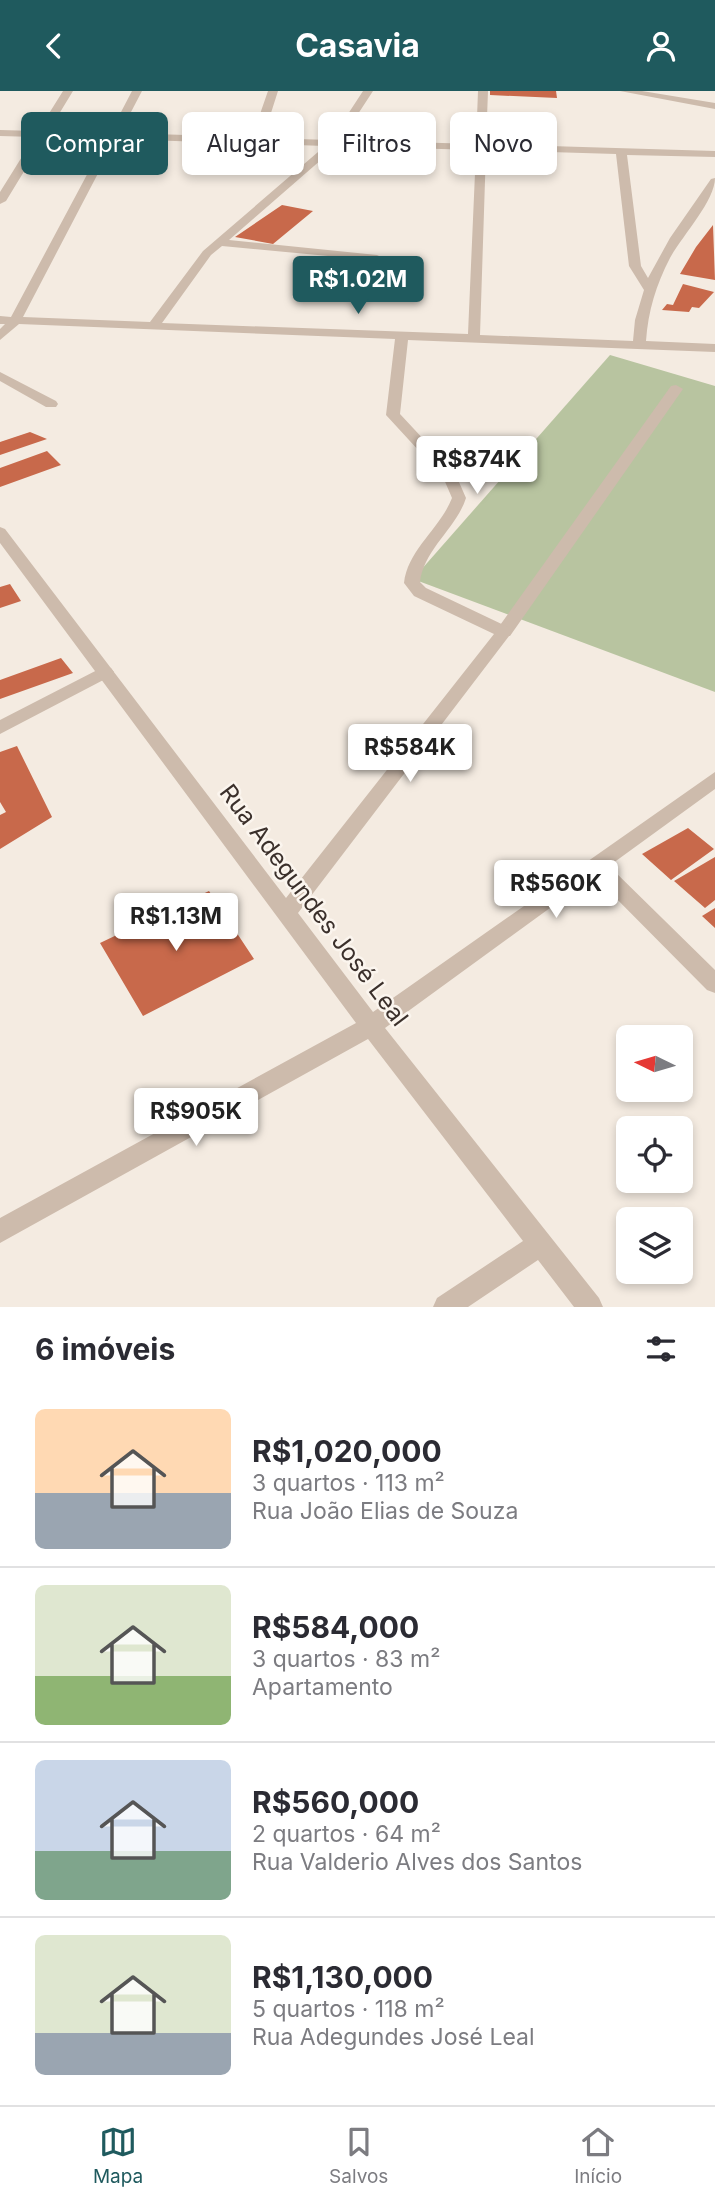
<!DOCTYPE html>
<html lang="pt">
<head>
<meta charset="utf-8">
<style>
  body { margin:0; font-family:Inter,sans-serif; background:#f7f7f7; color:#2b2b33; height:100vh; display:flex; flex-direction:column; font-size:26px; white-space:nowrap }
  * { box-sizing:border-box; margin:0 }
  p { font-size:23px; color:#7c7c81 }
  .icon { flex:none; width:38px; height:38px; fill:none; stroke:currentColor; stroke-width:2; stroke-linecap:round; stroke-linejoin:round }
  .map { position:relative; height:1216px; overflow:hidden }
  .sheet { display:flex; flex-direction:column; background:#fff; flex:1 }
  .sheet>* { flex:none }
  .hud { position:absolute; left:21px; top:21px; width:674px; height:63px; display:flex; gap:14px }
  .needle { width:46px; rotate:275deg }
  .tools { position:absolute; left:616px; top:934px; display:grid; gap:14px }
  .tools a { display:grid; place-items:center; width:77px; height:77px; border-radius:10px; background:#fff; box-shadow:0 4px 10px #0003; font-size:35px }
  .price { position:absolute; translate:-50% -60px; padding:0 16px; border-radius:7px; background:#fff; color:#222; font-size:23px; line-height:46px; filter:drop-shadow(0 2px 4px #0008) }
  .price::after { content:''; position:absolute; left:50%; top:42px; width:21px; height:16px; margin-left:-10px; background:inherit; clip-path:polygon(0 0,100% 0,50% 100%) }
  .price.selected { background:#1f5a5e; color:#fff }
  ul { padding:0; list-style:none }
  li { display:flex; align-items:center; gap:21px; height:175px; padding:0 35px }
  li+li { border-top:2px solid #e1e1e2 }
  li span { display:grid; place-items:center; flex:none; width:196px; height:140px; border-radius:10px; color:#555 }
  li>.icon { margin-inline-start:auto }
  span .icon { width:84px; height:84px; fill:#fffc; stroke-width:1 }
  li b { font-size:30px }
  h2 { display:flex; justify-content:space-between; align-items:center; height:84px; padding:0 35px; font-size:30px }
  .tag { padding:0 24px; border-radius:10px; background:#fff; box-shadow:0 4px 10px #0003; font-size:24px; line-height:63px }
  .tag.selected { background:#1f5a5e; color:#fff }
  header { display:flex; justify-content:space-between; align-items:center; height:91px; padding:0 35px; background:#1f5a5e; color:#fff; font-size:32px; font-weight:700 }
  .tab-bar { display:flex; justify-content:space-around; align-items:center; height:98px; border-top:2px solid #e1e1e2; background:#fff; font-size:19px; color:#7c7c81 }
  .tab-bar a { display:grid; justify-items:center; gap:4px }
  .tab-bar .selected { color:#1f5a5e }
  .map>svg:first-child { display:block }
</style>
</head>
<body>
<header><svg class="icon" aria-label="back" viewBox="0 0 24 24"><path d="M15 5l-7 7 7 7"/></svg>Casavia<svg class="icon" aria-label="person" viewBox="0 0 24 24"><circle cx="12" cy="8" r="4"/><path d="M4 21q1-7 8-7t8 7"/></svg></header>
<div class="map">
<svg width="715" height="1216" viewBox="0 0 715 1216">
  <rect width="100%" height="100%" fill="#f4ebe1"/>
  <path fill="#b8c4a0" d="M610,264L715,295V601L413,488Z"/>
  <path fill="#c8694b" d="M490,0H556L557,7L490,4Z
    M342,57H360L355,84H338Z
    M38,69L84,70L76,82H24Z
    M282,114L313,120L273,153L235,146Z
    M713,134L715,189L680,183L696,156Z
    M683,193L714,201L699,217L692,216L689,221L662,219L667,213L673,214Z
    M30,341L47,348L0,364V351Z
    M47,360L61,374L0,396V377Z
    M10,493L21,510L0,517V496Z
    M61,567L73,582L0,608V589Z
    M17,655L52,726L0,758V724L6,721L0,711V661Z
    M688,737L714,758L671,789L642,763Z
    M715,766V809L705,817L674,790Z
    M209,800L254,868L143,925L100,852Z
    M715,817V837L702,825Z"/>
  <g fill="none" stroke-linecap="round" stroke-linejoin="round">
    <path fill="#cdbbac" fill-rule="evenodd" d="M63,0H73L6,110L0,113V101Z
      M676,294L683,298L510,545H498L496,541L498,537L671,295Z
      M105,575L111,577L114,581L111,585L0,643V629Z"/>
    <path fill="#cdbbac" fill-rule="evenodd" d="M132,0H142L120,42L252,46L268,0H278L263,47L331,49L363,0H373L341,49L476,53L478,0H488L486,53L715,60V66L627,64L641,175L648,187L670,147L711,88L715,87C715,110 682,145 670,167C656,194 648,220 646,250L715,253V261L408,249L400,323L455,382L466,407C456,438 424,458 420,491L426,497L510,537L512,541L298,822L373,921L715,681V698L609,775L715,879V902L707,899L594,785L385,937L599,1207L603,1216H574L538,1169L468,1216H433L437,1207L523,1150L368,948L0,1152V1127L356,932L0,452V436L5,438L286,807L494,543L414,505L404,492C408,458 440,438 452,407L443,386L386,324L395,248L19,233L0,249V238L5,233H0V225L11,226L106,48L0,45V39L110,42ZM116,48L325,55L203,160L150,231L23,226ZM337,55L476,59L468,243L162,232L211,164L222,155L381,170V166L377,164L229,149ZM486,59L616,63L629,175L644,199L635,229L633,250L480,244Z
      M620,0H642L715,12V18Z
      M0,281L56,310L58,313L56,316H46L0,290Z"/>
  </g>
  <g text-anchor="middle" dominant-baseline="central" stroke-width="5" stroke-linejoin="round" paint-order="stroke">
    <g font-size="24" fill="#3b302b" stroke="#fbf5ee">
      <text transform="translate(314 814) rotate(53)">Rua Adegundes José Leal</text>
    </g>
  </g>
</svg>
<div class="tools">
<a><svg class="needle" viewBox="-14 -14 28 28"><path d="M0-13l5 13h-10z" fill="#e53935"/><path d="M0 13l5-13h-10z" fill="#7c7c81"/></svg></a>
<a><svg class="icon" aria-label="locate" viewBox="0 0 24 24"><circle cx="12" cy="12" r="6"/><path d="M12 2v4M12 18v4M2 12h4M18 12h4"/></svg></a>
<a><svg class="icon" aria-label="layers" viewBox="0 0 24 24"><path d="M12 4l9 5-9 5-9-5zM3 14l9 5 9-5"/></svg></a>
</div>
<b class="price selected" style="left:358px;top:225px">R$1.02M</b>
<b class="price" style="left:477px;top:405px">R$874K</b>
<b class="price" style="left:410px;top:693px">R$584K</b>
<b class="price" style="left:556px;top:829px">R$560K</b>
<b class="price" style="left:176px;top:862px">R$1.13M</b>
<b class="price" style="left:196px;top:1057px">R$905K</b>
<div class="hud">
<a class="tag selected">Comprar</a>
<a class="tag">Alugar</a>
<a class="tag">Filtros</a>
<a class="tag">Novo</a>
</div>
</div>
<section class="sheet">
<h2>6 imóveis<svg class="icon" aria-label="filters" viewBox="0 0 24 24"><path d="M4 7h16M4 17h16"/><circle cx="9" cy="7" r="2"/><circle cx="15" cy="17" r="2"/></svg></h2>
<ul>
<li><span style="background:linear-gradient(#ffd9b3 60%,#9aa5b1 0)"><svg class="icon" aria-label="home" viewBox="0 0 24 24"><path d="M3 11l9-7 9 7M6 9v11h12V9"/></svg></span><div><b>R$1,020,000</b><p>3 quartos · 113 m²</p><p>Rua João Elias de Souza</p></div></li>
<li><span style="background:linear-gradient(#dfe7d0 65%,#8fb573 0)"><svg class="icon" aria-label="home" viewBox="0 0 24 24"><path d="M3 11l9-7 9 7M6 9v11h12V9"/></svg></span><div><b>R$584,000</b><p>3 quartos · 83 m²</p><p>Apartamento</p></div></li>
<li><span style="background:linear-gradient(#c9d6e8 65%,#7fa58c 0)"><svg class="icon" aria-label="home" viewBox="0 0 24 24"><path d="M3 11l9-7 9 7M6 9v11h12V9"/></svg></span><div><b>R$560,000</b><p>2 quartos · 64 m²</p><p>Rua Valderio Alves dos Santos</p></div></li>
<li><span style="background:linear-gradient(#dfe7d0 70%,#9aa5b1 0)"><svg class="icon" aria-label="home" viewBox="0 0 24 24"><path d="M3 11l9-7 9 7M6 9v11h12V9"/></svg></span><div><b>R$1,130,000</b><p>5 quartos · 118 m²</p><p>Rua Adegundes José Leal</p></div></li>
</ul>
</section>
<nav class="tab-bar">
<a class="selected"><svg class="icon" aria-label="map" viewBox="0 0 24 24"><path d="M3 6l6-2 6 2 6-2v14l-6 2-6-2-6 2zM9 4v14M15 6v14"/></svg>Mapa</a>
<a><svg class="icon" aria-label="saved" viewBox="0 0 24 24"><path d="M7 4h10v16l-5-4-5 4z"/></svg>Salvos</a>
<a><svg class="icon" aria-label="home" viewBox="0 0 24 24"><path d="M3 11l9-7 9 7M6 9v11h12V9"/></svg>Início</a>
</nav>
</body>
</html>
